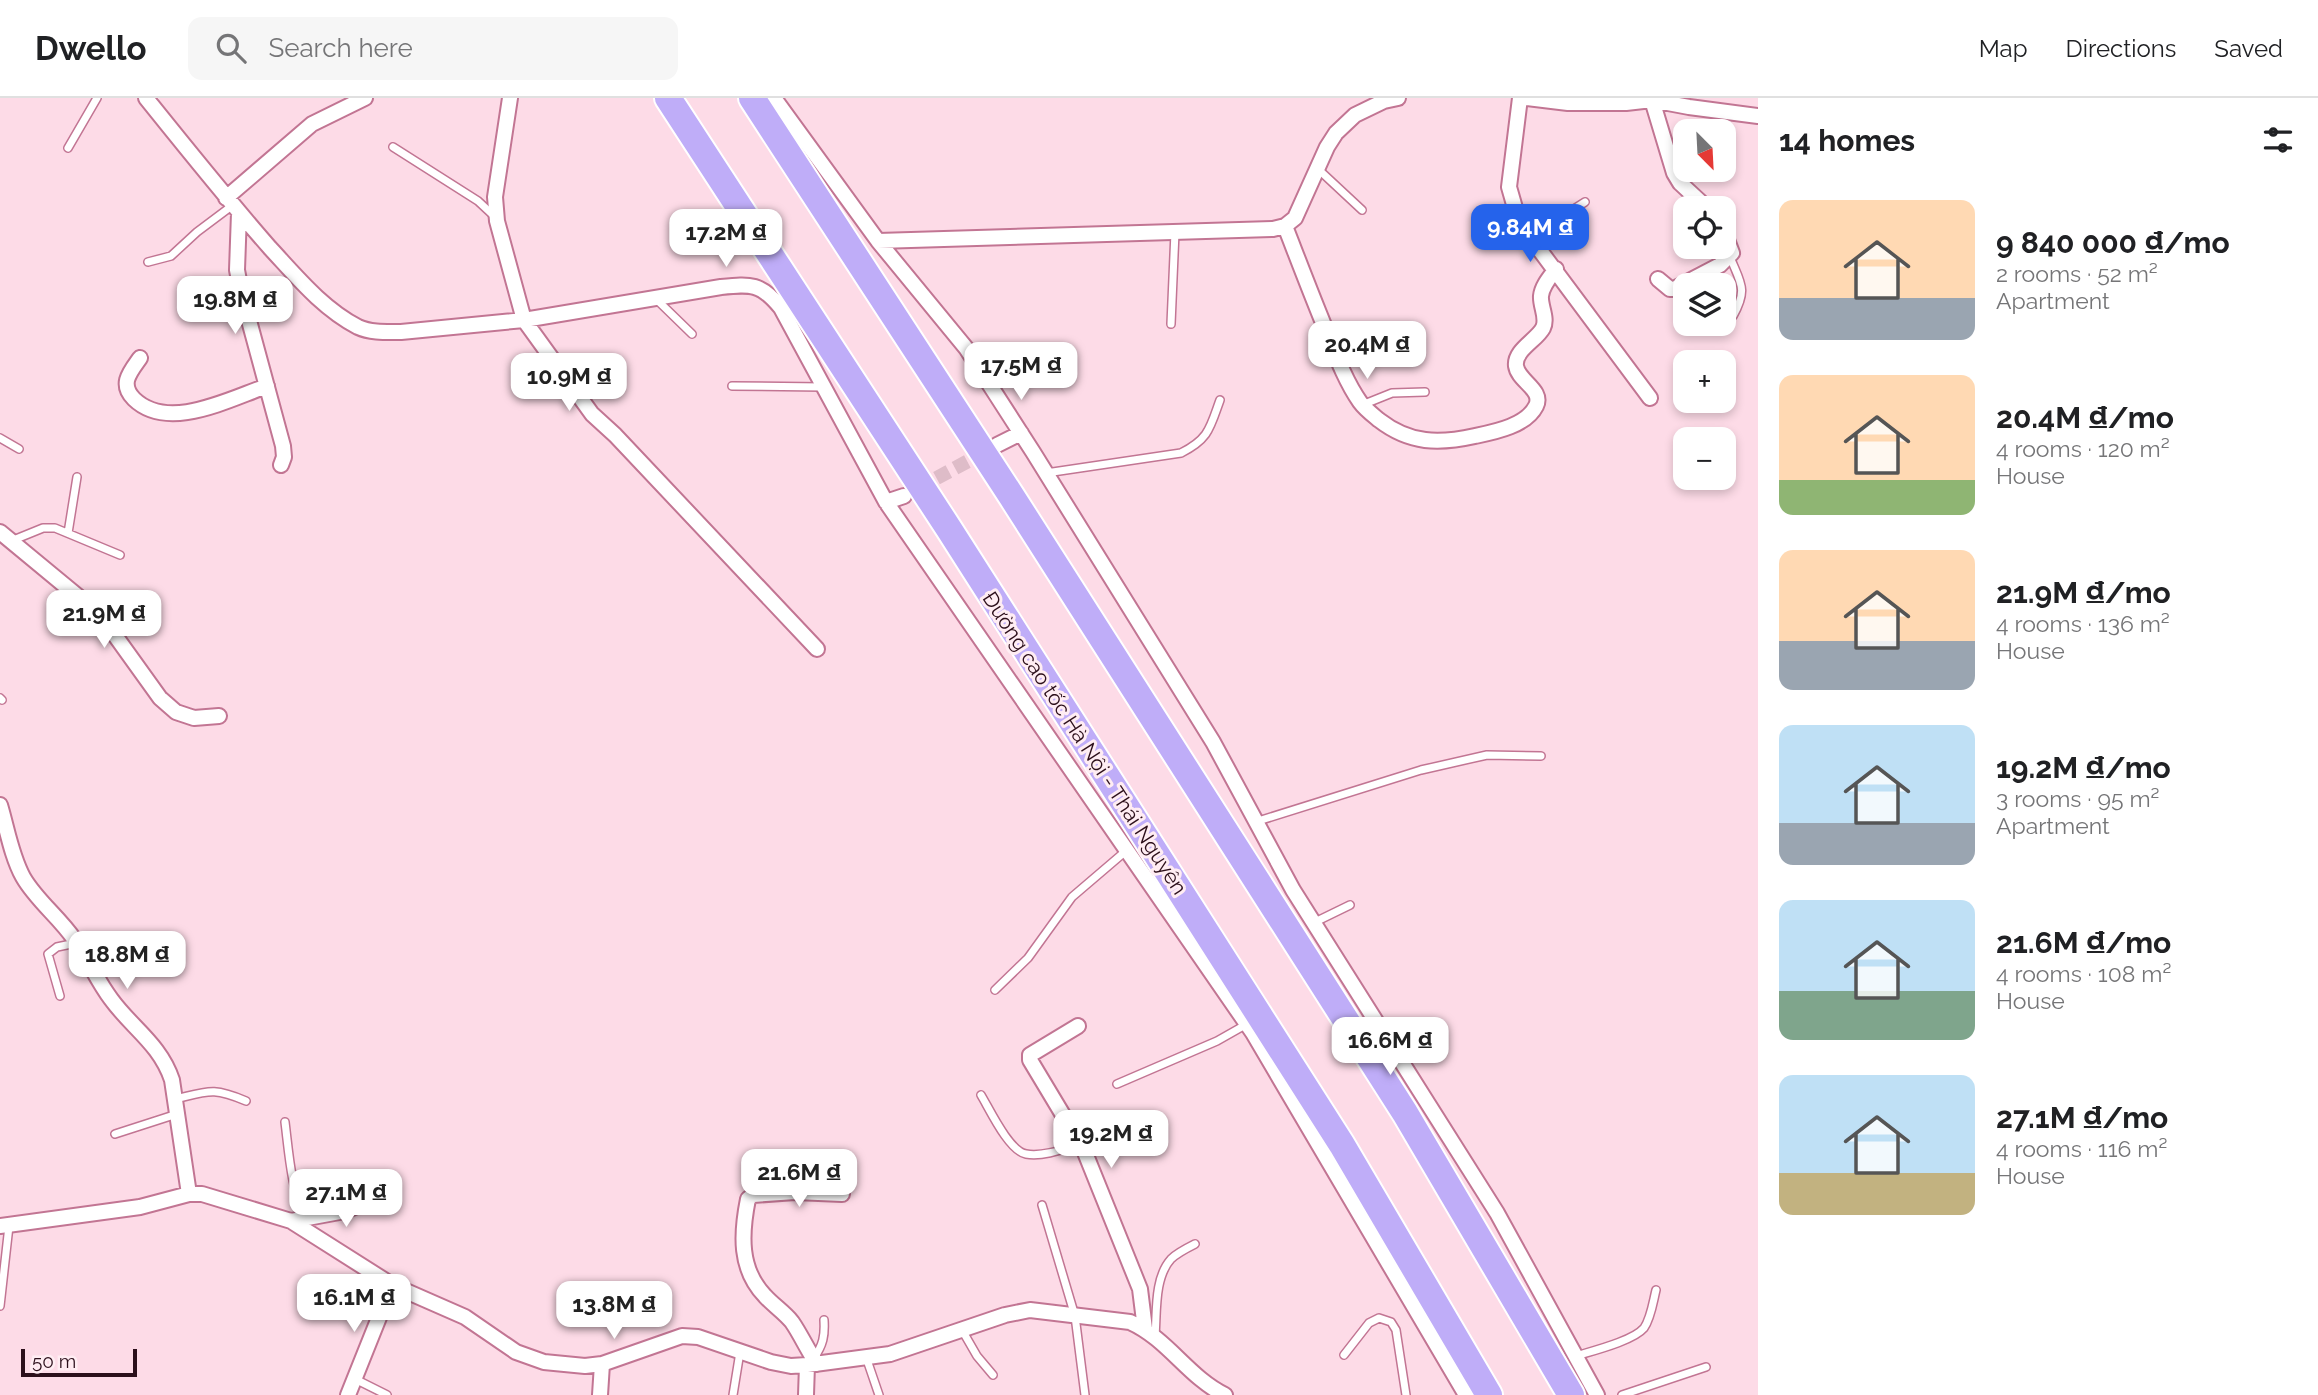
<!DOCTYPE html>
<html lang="en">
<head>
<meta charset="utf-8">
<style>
  body { margin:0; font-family:Raleway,sans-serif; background:#f6f6f6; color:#202124; height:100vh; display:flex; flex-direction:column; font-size:26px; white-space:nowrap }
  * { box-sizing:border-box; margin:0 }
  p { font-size:23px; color:#757577 }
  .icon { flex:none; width:38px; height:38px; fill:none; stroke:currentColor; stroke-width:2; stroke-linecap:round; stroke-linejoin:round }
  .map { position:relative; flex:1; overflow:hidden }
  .drawer { display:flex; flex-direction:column; background:#fff; width:560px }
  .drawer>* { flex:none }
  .needle { width:46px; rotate:156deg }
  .buttons { position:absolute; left:1673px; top:21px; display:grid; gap:14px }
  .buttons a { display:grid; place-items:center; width:63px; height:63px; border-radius:14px; background:#fff; box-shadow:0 4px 10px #0003; font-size:35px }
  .scale { position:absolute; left:21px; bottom:18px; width:116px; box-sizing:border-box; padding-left:7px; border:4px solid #2c0f1b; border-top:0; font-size:19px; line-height:24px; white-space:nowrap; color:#2c0f1b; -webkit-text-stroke:5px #ffedf3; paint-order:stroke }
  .price { position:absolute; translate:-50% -60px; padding:0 16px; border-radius:14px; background:#fff; color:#222; font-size:23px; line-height:46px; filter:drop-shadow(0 2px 4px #0008) }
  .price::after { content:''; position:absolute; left:50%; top:42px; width:21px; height:16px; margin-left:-10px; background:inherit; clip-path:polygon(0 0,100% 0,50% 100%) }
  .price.on { background:#2563eb; color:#fff }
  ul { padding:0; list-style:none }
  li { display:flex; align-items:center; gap:21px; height:175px; padding:0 21px }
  li span { display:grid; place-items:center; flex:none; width:196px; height:140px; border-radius:14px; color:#555 }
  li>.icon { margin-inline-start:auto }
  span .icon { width:84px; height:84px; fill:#fffc; stroke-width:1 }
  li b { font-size:30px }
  h2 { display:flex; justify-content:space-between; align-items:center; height:84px; padding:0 21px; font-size:30px }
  header { display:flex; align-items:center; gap:42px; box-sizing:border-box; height:98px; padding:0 35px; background:#fff; border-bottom:2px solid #e0e0e0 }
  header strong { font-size:33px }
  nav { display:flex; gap:38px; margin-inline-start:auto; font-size:24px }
  .search { width:490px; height:63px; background:#f6f6f6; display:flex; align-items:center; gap:18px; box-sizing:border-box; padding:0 24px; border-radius:14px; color:#757577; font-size:26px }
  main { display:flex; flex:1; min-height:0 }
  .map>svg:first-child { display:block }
</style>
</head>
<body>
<header>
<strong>Dwello</strong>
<div class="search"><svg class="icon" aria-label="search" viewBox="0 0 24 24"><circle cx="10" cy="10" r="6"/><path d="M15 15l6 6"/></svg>Search here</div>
<nav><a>Map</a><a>Directions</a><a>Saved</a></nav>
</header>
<main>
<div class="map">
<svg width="1758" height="1297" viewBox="0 0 1758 1297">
  <rect width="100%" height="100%" fill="#fddbe7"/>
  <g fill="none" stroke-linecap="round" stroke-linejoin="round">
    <path stroke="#debcc8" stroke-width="14" stroke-dasharray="14 7" stroke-linecap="butt" d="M918,390L987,353"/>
    <g stroke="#c27593" stroke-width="10">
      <path id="lane" d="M393,49L478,103L493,117
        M68,50L97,0
        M1318,71L1362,112
        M1530,139L1585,104
        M1730,159C1741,186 1748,191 1733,218
        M148,164L171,158L197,134L233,107
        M655,200L692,236
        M1171,226L1175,134
        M732,288L823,289
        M1362,307L1392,295L1425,294
        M0,340L19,351
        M1046,375L1181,355C1209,341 1210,330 1220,302
        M68,435L77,379
        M11,443L43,430H55L120,457
        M0,600L2,602
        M1255,724L1421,672L1487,657L1541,658
        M1313,825L1350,807
        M995,892L1028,860L1072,799L1127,752
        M60,898L48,856L57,849L76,845
        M1117,986L1217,943L1247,926
        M981,997C990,1012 1009,1053 1026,1056C1043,1059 1064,1051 1080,1046
        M175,1001C209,993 213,989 246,1003
        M285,1024C289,1056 291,1091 305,1119
        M115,1036L177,1016
        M1042,1107L1075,1218L1085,1297
        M0,1208L9,1128
        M962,1232L977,1258L993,1277
        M1155,1238C1157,1214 1154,1180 1171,1161C1177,1155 1187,1150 1195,1146
        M1344,1257L1369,1225L1379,1220L1391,1224L1396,1232L1406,1297
        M1576,1258C1592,1253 1633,1243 1644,1230C1651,1220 1653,1204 1656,1192
        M866,1259L879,1297
        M814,1260C823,1247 825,1238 824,1222
        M355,1281L387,1297
        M733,1297L740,1254
        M1622,1297L1706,1269"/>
    </g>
    <g stroke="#c27593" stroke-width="18">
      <path id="street" d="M146,0C187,51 227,101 270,150C297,179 322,210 358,229C371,235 387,234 401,234L524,222L721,189C751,186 761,185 781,210L886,404L1253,935L1466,1297
        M510,0L495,99L497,123L524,222L592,316L615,337L817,551
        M774,0L878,143L966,250L1033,354L1213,644L1293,792L1497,1115L1597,1297
        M1520,0L1509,89L1515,110L1530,139L1650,300
        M1527,0L1568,5H1626L1652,2L1689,9L1758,18
        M1652,2L1674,75L1680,85L1707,110
        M226,100L312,26L365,0
        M239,115L237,172L241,193L283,348L284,359L281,367
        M1285,128C1299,164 1313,201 1328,237C1337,260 1346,284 1360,304C1365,311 1373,317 1379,322C1410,346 1439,346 1475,338C1494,334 1526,328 1536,308C1544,292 1518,283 1516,268C1514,252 1537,242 1543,230C1548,220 1540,208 1541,198C1542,188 1550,179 1556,171
        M878,143L1273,131L1285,128L1295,120L1327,49L1336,35L1355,17L1384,3L1398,0
        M1658,181L1670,191H1674L1720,167L1732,155L1724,134
        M140,260C130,274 119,286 134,301C168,334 229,301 267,288
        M997,347L1021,335
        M886,404L904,398
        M0,434L92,510L109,529L160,600L176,614L194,620L219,618
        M0,707C7,730 11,757 23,779C36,802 59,819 74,841C88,860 97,883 111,901C132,930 160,946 172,982L189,1096
        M1078,928L1030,957V962L1084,1052L1140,1191L1145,1231
        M291,1123L345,1113L386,1095
        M0,1128L140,1109L189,1096H202L291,1123L392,1187L465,1219L516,1254L544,1264L585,1268L602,1266L682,1238L698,1239L771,1264L791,1268L807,1267L890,1256L1005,1217L1030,1212L1130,1224C1168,1241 1188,1279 1225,1297
        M817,1266C808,1253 801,1237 792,1224C784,1214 773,1207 765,1198C739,1171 741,1136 748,1101L753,1097L795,1094L842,1096
        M348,1297L392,1187
        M600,1297L602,1266
        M806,1297L807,1267"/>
    </g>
    <g stroke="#fff" stroke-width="30">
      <path id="highway" d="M668,0L949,431L1342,1047L1489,1297
        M752,0L1012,399L1405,1015L1571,1297"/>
    </g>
    <use href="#lane" stroke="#fff" stroke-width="7"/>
    <use href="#street" stroke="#fff" stroke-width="14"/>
    <use href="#highway" stroke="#bfadf8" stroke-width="26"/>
  </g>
  <g text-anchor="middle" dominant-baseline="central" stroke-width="6" stroke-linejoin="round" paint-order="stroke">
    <g font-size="21" fill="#2c0f1b" stroke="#ffedf3">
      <text transform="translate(1085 645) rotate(57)">Đường cao tốc Hà Nội - Thái Nguyên</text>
    </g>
  </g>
</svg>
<div class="buttons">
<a><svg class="needle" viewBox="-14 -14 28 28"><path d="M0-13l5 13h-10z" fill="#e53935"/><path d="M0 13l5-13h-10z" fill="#757577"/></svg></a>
<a><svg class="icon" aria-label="locate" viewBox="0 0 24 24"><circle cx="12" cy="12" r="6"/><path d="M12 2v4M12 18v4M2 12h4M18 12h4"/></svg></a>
<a><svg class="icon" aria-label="layers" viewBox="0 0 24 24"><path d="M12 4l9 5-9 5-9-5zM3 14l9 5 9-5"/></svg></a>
<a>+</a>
<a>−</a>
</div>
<div class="scale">50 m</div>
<b class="price on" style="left:1530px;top:166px">9.84M ₫</b>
<b class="price" style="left:726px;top:171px">17.2M ₫</b>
<b class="price" style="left:235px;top:238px">19.8M ₫</b>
<b class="price" style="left:1367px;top:283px">20.4M ₫</b>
<b class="price" style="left:1021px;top:304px">17.5M ₫</b>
<b class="price" style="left:569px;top:315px">10.9M ₫</b>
<b class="price" style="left:104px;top:552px">21.9M ₫</b>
<b class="price" style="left:127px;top:893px">18.8M ₫</b>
<b class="price" style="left:1390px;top:979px">16.6M ₫</b>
<b class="price" style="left:1111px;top:1072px">19.2M ₫</b>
<b class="price" style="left:799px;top:1111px">21.6M ₫</b>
<b class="price" style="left:346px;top:1131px">27.1M ₫</b>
<b class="price" style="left:354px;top:1236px">16.1M ₫</b>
<b class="price" style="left:614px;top:1243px">13.8M ₫</b>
</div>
<section class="drawer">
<h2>14 homes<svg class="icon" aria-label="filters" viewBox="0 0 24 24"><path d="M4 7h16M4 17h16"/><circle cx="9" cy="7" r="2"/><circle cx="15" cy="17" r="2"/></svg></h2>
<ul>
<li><span style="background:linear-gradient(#ffd9b3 70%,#9aa5b1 0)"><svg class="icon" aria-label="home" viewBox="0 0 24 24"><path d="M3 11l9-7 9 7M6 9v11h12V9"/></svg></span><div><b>9 840 000 ₫/mo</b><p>2 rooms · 52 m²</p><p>Apartment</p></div></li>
<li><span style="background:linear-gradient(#ffd9b3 75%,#8fb573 0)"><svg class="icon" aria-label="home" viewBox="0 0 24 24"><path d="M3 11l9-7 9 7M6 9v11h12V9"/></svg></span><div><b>20.4M ₫/mo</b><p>4 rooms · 120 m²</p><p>House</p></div></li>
<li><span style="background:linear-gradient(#ffd9b3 65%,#9aa5b1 0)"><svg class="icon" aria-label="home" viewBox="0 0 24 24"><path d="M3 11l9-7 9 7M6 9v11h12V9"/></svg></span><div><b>21.9M ₫/mo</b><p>4 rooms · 136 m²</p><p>House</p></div></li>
<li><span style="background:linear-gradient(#bfe0f5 70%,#9aa5b1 0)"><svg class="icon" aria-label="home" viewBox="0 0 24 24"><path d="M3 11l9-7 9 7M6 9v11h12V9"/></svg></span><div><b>19.2M ₫/mo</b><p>3 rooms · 95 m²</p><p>Apartment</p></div></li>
<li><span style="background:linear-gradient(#bfe0f5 65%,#7fa58c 0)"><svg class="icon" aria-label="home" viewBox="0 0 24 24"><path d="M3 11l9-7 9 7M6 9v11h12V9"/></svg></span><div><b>21.6M ₫/mo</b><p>4 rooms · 108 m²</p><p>House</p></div></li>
<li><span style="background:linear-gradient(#bfe0f5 70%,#c2b280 0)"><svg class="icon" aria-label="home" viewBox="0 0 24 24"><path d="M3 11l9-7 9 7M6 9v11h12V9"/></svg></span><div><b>27.1M ₫/mo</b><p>4 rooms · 116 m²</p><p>House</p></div></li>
</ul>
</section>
</main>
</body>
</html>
